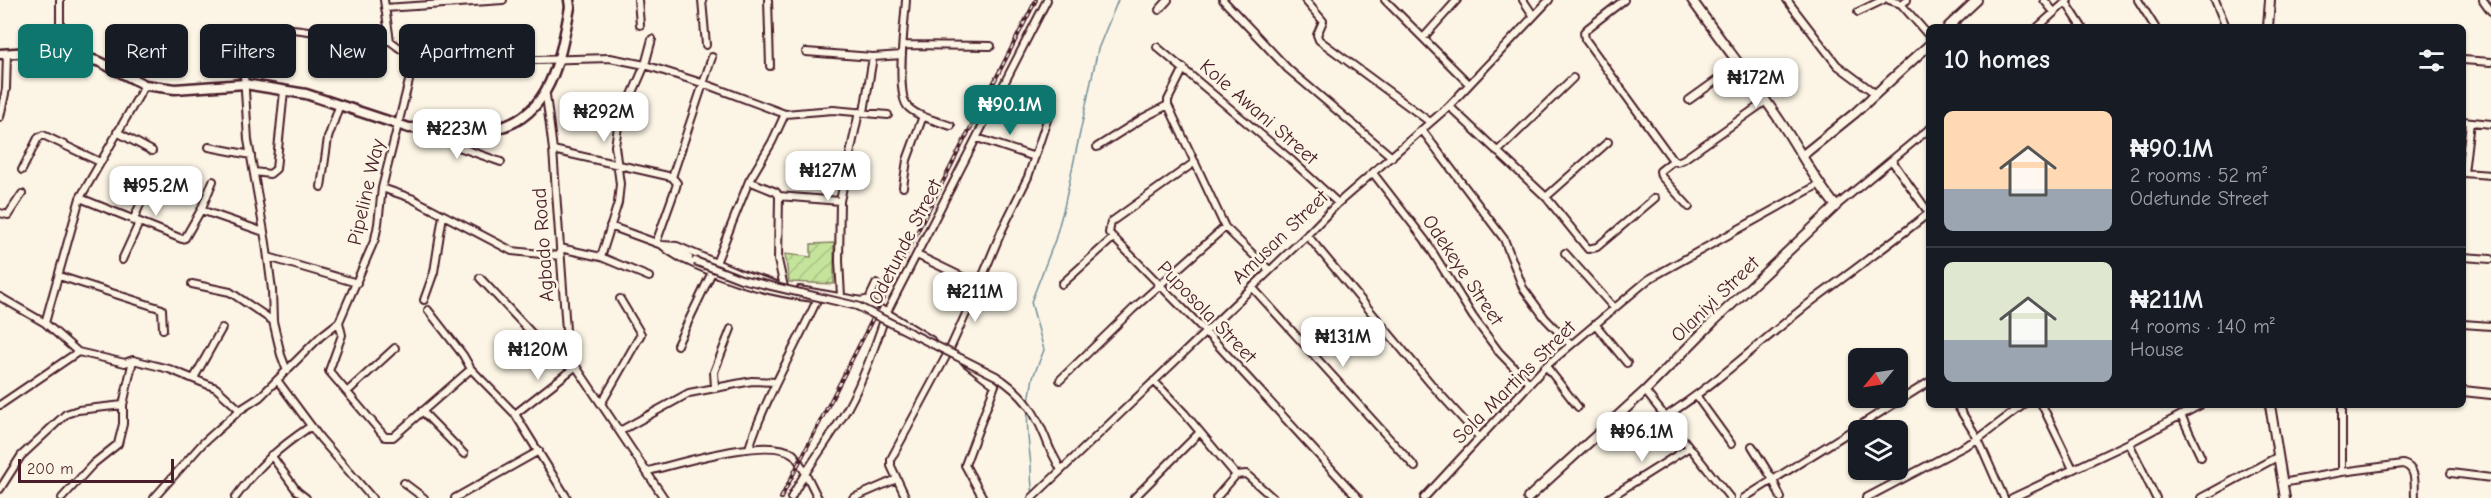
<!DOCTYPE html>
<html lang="en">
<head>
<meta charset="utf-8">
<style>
  body { margin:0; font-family:"Comic Neue",sans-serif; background:#242831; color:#f1f3f6; height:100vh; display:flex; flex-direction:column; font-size:22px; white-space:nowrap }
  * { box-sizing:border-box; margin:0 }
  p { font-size:20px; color:#9ea1a6 }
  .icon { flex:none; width:33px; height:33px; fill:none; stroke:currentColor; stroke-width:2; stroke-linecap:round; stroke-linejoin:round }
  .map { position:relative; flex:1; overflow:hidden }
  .drawer { position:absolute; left:1926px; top:24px; width:540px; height:384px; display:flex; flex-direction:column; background:#171b24; border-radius:9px; box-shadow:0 2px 4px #0004 }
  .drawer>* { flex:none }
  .guide { position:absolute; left:18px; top:24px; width:570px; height:54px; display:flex; gap:12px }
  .needle { width:39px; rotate:240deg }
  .fabs { position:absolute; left:1848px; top:348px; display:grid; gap:12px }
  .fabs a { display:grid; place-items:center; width:60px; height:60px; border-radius:9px; background:#171b24; box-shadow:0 2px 4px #0004; font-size:30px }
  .scale { position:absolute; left:18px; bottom:15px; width:156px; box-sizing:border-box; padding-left:6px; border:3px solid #4a1f2b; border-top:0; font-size:16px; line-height:21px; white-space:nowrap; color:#4a1f2b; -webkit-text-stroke:4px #fcf5e5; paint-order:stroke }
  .price { position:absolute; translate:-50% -51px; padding:0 14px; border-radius:12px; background:#fff; color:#222; font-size:20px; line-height:39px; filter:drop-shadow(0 2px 3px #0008) }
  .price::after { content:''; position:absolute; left:50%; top:36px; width:18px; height:14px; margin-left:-9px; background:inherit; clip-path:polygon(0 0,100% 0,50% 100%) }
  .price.on { background:#0f766e; color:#fff }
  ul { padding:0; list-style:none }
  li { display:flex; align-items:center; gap:18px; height:150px; padding:0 18px }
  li+li { border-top:2px solid #363941 }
  li span { display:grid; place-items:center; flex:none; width:168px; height:120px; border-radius:9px; color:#555 }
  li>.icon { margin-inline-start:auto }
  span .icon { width:72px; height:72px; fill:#fffc; stroke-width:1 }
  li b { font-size:26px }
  h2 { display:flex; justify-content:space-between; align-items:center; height:72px; padding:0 18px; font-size:26px }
  .tag { padding:0 21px; border-radius:9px; background:#171b24; box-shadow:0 2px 4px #0004; font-size:21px; line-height:54px }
  .tag.on { background:#0f766e; color:#fff }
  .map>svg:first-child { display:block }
</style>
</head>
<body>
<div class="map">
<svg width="2491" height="498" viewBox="0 0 2491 498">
  <defs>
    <pattern id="garden-furrows" width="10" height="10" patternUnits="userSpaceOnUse" patternTransform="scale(1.5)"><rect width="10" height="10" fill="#c4e39b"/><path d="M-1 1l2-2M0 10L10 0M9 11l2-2" fill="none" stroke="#aac286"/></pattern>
  </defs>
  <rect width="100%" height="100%" fill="#fcf5e5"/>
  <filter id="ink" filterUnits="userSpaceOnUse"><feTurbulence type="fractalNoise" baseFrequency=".0167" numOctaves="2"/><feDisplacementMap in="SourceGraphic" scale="12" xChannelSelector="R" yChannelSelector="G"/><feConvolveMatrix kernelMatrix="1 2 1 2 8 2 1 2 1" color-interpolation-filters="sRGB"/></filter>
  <g filter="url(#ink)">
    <path fill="url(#garden-furrows)" stroke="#878163" stroke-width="1.5" d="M834,243V284L789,282L785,254L811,257V244Z"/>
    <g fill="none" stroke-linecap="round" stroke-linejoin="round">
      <path stroke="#71909b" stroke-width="1.5" d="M1029,402L1033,377L1044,350L1031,302L1055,240L1064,207L1098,49L1118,0
        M1028,410C1026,429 1029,446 1031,465C1031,475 1031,484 1033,494"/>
      <g stroke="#4a1f2b" stroke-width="10">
        <path id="minor" d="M60,0V50
          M638,0L640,25
          M702,0L706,45
          M768,0L770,66
          M906,0C905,19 895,95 908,107C918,117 937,121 951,126
          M1223,0L1288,69L1392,157
          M1305,0L1323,21L1317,35L1319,40L1430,122
          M1385,0L1469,84
          M1523,0L1533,15
          M1624,0L1588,28L1584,32L1585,39L1672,159L1677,162L1684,159L1766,101
          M1787,0L1837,65L1876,94
          M1889,0L1901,4
          M1907,0L1901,4L1929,36
          M2044,0L2054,12
          M2138,0L2155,27
          M2215,0L2226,27
          M2483,0L2491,11
          M2066,2L2082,27
          M385,8L503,0
          M1159,10L1168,0
          M1858,12L1883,0
          M2038,27L2068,0
          M1424,37L1457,0
          M903,45L991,46
          M1157,47L1290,159L1338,203
          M806,52L873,57L902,55
          M412,57L462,62L610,58L645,65L705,84L785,114L833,110L888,115
          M2463,60L2491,62
          M546,95L553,150L567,344L571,359L664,498
          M1689,100L1738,65
          M1168,105L1225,227L1269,270
          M1449,106L1546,197L1588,249L1597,247L1655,198
          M864,112L873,57
          M0,117L6,89L7,53
          M2463,121L2491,124
          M460,129L456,146L501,162
          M1422,130L1504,239L1523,288L1545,318L1570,344
          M117,132L152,151
          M977,138L1035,157
          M209,147L251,155
          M1097,147L1143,118L1168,105V100L1184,68
          M553,150L672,177L677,183L676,187L656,243
          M1497,152L1573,78
          M1674,160L1660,171L1661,176L1689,207
          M1892,161L1929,213
          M1195,162L1111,222L1109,233L1205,331L1358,498
          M22,170L38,138L43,135L100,162
          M254,172L270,174L276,169L284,91
          M1373,173L1425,240L1473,317L1499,352L1529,383
          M2463,173L2491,175
          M2464,173L2470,122
          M672,177L712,57
          M749,181L776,192L779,196L778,260L784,287
          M321,187L328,138L340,104
          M903,187L907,160L923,116
          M382,188L411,198L512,251L560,256
          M779,196L840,201
          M1546,197L1608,142
          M80,198L182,239L185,238L201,210L213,181
          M1836,206L1929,129
          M201,210L264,232
          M0,213L8,215L22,194
          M133,221L147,188
          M610,226L659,244
          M1307,235L1431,384L1480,438
          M560,248L601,257L649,277
          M668,248L689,258
          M1565,253L1614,308
          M917,255L979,285
          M268,257L357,283
          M601,257L618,203L620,184L615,146L618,127L645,65L652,39
          M2463,257L2491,259
          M122,260L139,223
          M716,263L749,181L772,142L785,114
          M59,276L162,309L163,329
          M480,278L539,341L567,344
          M192,284L230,292L273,321
          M1062,284L1113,238
          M780,286L739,273L677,246L662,245C675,257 688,261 703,268C739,284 774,293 813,298
          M1252,287L1415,467
          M799,290L862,301L869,299L876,284
          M841,296L839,261L840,201L859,112
          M0,297L45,323L78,352L125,363L133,360L169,369L216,388L240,410
          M424,300L434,272L443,215
          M858,305H872L879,308L931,340
          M428,310L463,355L471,369L515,414L567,498
          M339,322L342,335L329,371L385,437H393L471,369
          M45,323L80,198L145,85
          M1595,324L1627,363
          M2463,324L2491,326
          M677,345L712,272
          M965,362L995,385L965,465L983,498
          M1546,366L1578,407
          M287,371L281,355L273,321L272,290L266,243L248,140L244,74L233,71L231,30C252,29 272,27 292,29C325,32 357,41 390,41
          M194,378L222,328
          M277,380L320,438L372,498
          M1060,380L1133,309L1225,227
          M1154,381L1185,414L1236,475L1246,474L1273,498
          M715,387L714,372L731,329
          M348,391L395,348
          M1645,391L1730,498
          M1697,397L1731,444
          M601,404L641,334L620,299
          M0,405L78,352
          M1957,405L1978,439L2004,498
          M2042,405L2073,469
          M422,411L464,454
          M515,414L575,367
          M2181,415L2201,457
          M1665,417C1719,382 1765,337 1816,298C1854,270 1892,242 1929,213
          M620,431L689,393L752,381L776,382
          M2129,443L2156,498
          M1752,446L1773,480L1781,498
          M749,448C766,396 795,348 818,298
          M1050,449L1061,470
          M271,455L297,491L306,498
          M648,471C678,464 768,435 793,454C801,461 812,487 818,498
          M2342,472V405
          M2451,473L2491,478
          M404,483L424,498
          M2282,483L2342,472L2403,464C2418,468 2414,486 2415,498
          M0,489L21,456L66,414L78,410L123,405
          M62,498L93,464L118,444L123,424V405L133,360
          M154,498L203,443L240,410L260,397L321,336L339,322L375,239L378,224L382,188L412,69V57L390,41L384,0
          M235,498C259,465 277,449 311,426
          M455,498L539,451
          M791,498C806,469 826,444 843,416C861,387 875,347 886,314L1047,0
          M853,498L897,479
          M906,498L891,466V459L949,351L979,285L1002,230L1028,177L1053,102
          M1032,498L1307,235L1338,203L1449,106L1549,0
          M1134,498L1200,432
          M1216,498L1236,475
          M1424,498L1546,366L1649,279L1818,185
          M1609,498L1688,448
          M1744,498L1929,382
          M1866,498L1978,439L2023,405
          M2012,498L2129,443L2200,405
          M2201,498L2277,457"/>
      </g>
      <g stroke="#4a1f2b" stroke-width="12">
        <path id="tertiary" d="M1948,27L1977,0
          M2268,27L2270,0
          M1803,155L1855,113L1929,45
          M2463,391L2491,394
          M2270,405L2285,498
          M1528,498L1645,391L1713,322L1836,206C1814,180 1799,149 1780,121C1752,80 1721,41 1692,0"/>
      </g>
      <g stroke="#4a1f2b" stroke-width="13">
        <path id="secondary" d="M0,54L60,50L100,62L145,85L175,89L245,84L306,94L409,128H498C552,115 561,54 570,7L569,0"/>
      </g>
      <use href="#minor" stroke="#fcf5e5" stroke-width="6"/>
      <use href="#tertiary" stroke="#fcf5e5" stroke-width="8"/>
      <use href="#secondary" stroke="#fcf5e5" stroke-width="8"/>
      <g stroke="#4a1f2b" stroke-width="4">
        <path id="rail" d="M781,498L1036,0"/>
      </g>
      <use href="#rail" stroke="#fcf5e5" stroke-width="1.5" stroke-dasharray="4.5" stroke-linecap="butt"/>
      <g stroke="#4a1f2b" stroke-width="10" stroke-linecap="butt">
        <path id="minor-bridge" d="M695,261L741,279L857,306L996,376C1027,396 1037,415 1050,449"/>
      </g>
      <use href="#minor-bridge" stroke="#fcf5e5" stroke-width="6"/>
    </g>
  </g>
  <g text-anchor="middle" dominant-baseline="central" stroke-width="5" stroke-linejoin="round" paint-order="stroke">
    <g font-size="20" fill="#4a1f2b" stroke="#fcf5e5">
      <text transform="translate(1259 112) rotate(41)">Kole Awani Street</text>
      <text transform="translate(366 192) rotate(-77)">Pipeline Way</text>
      <text transform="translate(1280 237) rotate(-44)">Amusan Street</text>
      <text transform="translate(905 242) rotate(-63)">Odetunde Street</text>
      <text transform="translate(543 245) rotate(-94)">Agbado Road</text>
      <text transform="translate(1463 270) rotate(56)">Odekeye Street</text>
      <text transform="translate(1715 299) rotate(-44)">Olaniyi Street</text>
      <text transform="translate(1207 312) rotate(46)">Puposola Street</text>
      <text transform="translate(1514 382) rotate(-45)">Sola Martins Street</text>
    </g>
  </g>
</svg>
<div class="fabs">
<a><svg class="needle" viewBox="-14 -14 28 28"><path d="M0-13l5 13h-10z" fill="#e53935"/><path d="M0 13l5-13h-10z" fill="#9ea1a6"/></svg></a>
<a><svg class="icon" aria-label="layers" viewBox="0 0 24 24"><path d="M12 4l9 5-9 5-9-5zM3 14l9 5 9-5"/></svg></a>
</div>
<div class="scale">200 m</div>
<b class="price" style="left:1756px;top:109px">₦172M</b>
<b class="price on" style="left:1010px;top:136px">₦90.1M</b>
<b class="price" style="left:604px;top:143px">₦292M</b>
<b class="price" style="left:457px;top:160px">₦223M</b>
<b class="price" style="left:828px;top:202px">₦127M</b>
<b class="price" style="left:156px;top:217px">₦95.2M</b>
<b class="price" style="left:975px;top:323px">₦211M</b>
<b class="price" style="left:1343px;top:368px">₦131M</b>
<b class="price" style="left:538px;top:381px">₦120M</b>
<b class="price" style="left:1642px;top:463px">₦96.1M</b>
<div class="guide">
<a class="tag on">Buy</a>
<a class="tag">Rent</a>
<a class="tag">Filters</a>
<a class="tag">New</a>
<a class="tag">Apartment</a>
</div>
<section class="drawer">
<h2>10 homes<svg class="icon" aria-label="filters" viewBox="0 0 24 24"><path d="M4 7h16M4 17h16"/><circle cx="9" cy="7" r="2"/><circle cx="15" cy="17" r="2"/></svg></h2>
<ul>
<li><span style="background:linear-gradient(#ffd9b3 65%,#9aa5b1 0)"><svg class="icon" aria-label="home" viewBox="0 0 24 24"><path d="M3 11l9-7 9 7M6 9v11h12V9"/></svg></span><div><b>₦90.1M</b><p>2 rooms · 52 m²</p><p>Odetunde Street</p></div></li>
<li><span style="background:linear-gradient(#dfe7d0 65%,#9aa5b1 0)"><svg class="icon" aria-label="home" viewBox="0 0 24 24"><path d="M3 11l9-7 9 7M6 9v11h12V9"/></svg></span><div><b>₦211M</b><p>4 rooms · 140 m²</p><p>House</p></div></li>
</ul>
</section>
</div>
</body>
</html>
